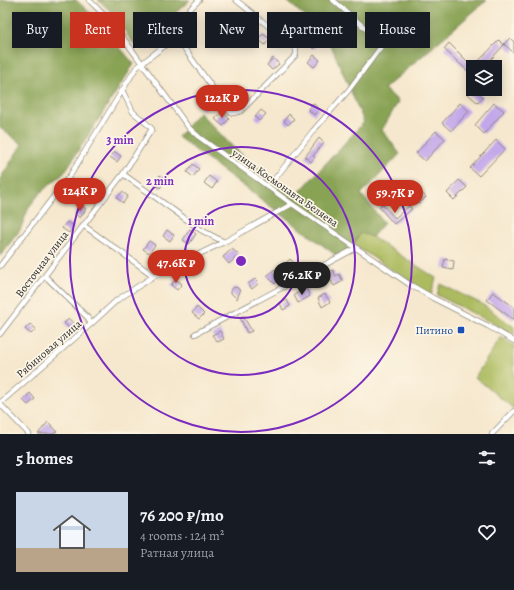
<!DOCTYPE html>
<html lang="en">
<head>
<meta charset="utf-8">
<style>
  body { margin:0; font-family:Alegreya,serif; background:#20242c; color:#f1f3f6; height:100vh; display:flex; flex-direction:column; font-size:15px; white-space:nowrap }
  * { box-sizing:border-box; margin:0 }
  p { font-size:13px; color:#9ea1a6 }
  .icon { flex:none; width:22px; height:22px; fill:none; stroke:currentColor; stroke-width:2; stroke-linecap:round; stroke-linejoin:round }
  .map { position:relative; height:434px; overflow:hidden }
  .details { display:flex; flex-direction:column; background:#171b24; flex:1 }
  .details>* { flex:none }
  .hud { position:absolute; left:12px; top:12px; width:490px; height:36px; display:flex; gap:8px }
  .fabs { position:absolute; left:466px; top:60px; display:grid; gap:8px }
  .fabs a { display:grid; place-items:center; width:36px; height:36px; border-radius:0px; background:#171b24; box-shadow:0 2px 10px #0003; font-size:20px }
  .price { position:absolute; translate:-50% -34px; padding:0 9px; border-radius:14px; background:#c8321e; color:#fff; font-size:13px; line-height:26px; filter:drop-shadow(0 1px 2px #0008) }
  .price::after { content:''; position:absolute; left:50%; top:24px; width:12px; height:9px; margin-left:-6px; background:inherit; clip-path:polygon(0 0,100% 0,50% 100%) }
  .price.active { background:#222; color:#fff }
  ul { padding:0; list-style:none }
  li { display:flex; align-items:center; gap:12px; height:100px; padding:0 16px }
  li span { display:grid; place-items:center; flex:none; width:112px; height:80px; border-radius:0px; color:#555 }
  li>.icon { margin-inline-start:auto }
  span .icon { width:48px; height:48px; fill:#fffc; stroke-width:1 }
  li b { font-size:17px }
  h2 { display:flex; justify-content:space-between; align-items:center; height:48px; padding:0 16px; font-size:17px }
  .chip { padding:0 14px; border-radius:0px; background:#171b24; box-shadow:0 2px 10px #0003; font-size:14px; line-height:36px }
  .chip.active { background:#c8321e; color:#fff }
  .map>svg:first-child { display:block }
</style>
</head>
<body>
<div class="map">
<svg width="514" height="434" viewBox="0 0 514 434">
  <rect width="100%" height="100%" fill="#fcf5e5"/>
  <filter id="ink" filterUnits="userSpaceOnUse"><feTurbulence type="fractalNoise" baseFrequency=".025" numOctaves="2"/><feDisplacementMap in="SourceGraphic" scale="8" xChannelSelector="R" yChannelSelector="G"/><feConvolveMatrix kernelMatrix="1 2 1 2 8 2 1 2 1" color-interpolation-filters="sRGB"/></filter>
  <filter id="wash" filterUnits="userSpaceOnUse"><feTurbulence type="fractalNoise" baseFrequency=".012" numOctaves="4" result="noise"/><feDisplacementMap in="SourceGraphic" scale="16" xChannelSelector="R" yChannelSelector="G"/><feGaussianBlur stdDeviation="0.9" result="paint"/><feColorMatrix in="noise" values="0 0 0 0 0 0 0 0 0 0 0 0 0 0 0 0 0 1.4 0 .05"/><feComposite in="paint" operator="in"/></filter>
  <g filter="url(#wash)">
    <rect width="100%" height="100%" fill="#f6e8ce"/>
    <path fill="#acbb5e" stroke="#6c7344" d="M361,232L372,237L436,278L431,295L354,245Z
      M440,284L482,304L514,327V334L437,295Z
      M501,337L514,346V409L475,377Z"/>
    <path fill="#89a355" stroke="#5a6740" d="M0,0H76L90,13L134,64L64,173L41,192L29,207L20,230L0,256V179L22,144L0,128Z
      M98,0H190L136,47L110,10Z
      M286,0H487L384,89L394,97L398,102L382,130L400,154L361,194L384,223L372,237L361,233L341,259L178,137L199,112L234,148L294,198L364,122L327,36Z"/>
    <g id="blocks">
      <path fill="#c3a7ea" d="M299,27L319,43L314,49L294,34Z
        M263,34L270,39L265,45L258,39Z
        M510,38L514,42V53L504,44Z
        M499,40L504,45L484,67H473V76L444,49L449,43L473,67Z
        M314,55L320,60L314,67L308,62Z
        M273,58L279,64L272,70L267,65Z
        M473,88L483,97L478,103L468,94Z
        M205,95L212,103L203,110L196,102Z
        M313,103L319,109L314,115L308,109Z
        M460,103L469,111L451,131L442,123Z
        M494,103L504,111L484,134L475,125Z
        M261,110L266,114L259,121L255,117Z
        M223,111L229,119L223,126L215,119Z
        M289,114L294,119L288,125L284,121Z
        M436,131L445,139L425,161L416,153Z
        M319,138L324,143L313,156L315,157L311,162L305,157Z
        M496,140L505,149L479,176L470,168Z
        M115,152L121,156L117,162L110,157Z
        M193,164L199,169L193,177L187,172Z
        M160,175L166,180L160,188L154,184Z
        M209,176L217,182L212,189L204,183Z
        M459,180L467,187L454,200L447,193Z
        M412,184L426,197L419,204L405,192Z
        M92,191L97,195L91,203L86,199Z
        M395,191L398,194L385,205L383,202Z
        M122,192L128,196L123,203L117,198Z
        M382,204L395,218L409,206L412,209L394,224L379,207Z
        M81,205L86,209L80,218L75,214Z
        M67,222L74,226L69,233L62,228Z
        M190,229L196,234L189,244L183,240Z
        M167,230L174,235L170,241L163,236Z
        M149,241L155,245L149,253L143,249Z
        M232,249L239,255L229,264L223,257Z
        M290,259L295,264L291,271L284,265Z
        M445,259L454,261L453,270L443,268Z
        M275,269L282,276L275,284L267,276Z
        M333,270L336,276L339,274L343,281L334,286L327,273Z
        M176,279L182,284L177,290L171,285Z
        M255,279L259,283L252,289L248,284Z
        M234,287L238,288L240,291L237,299L231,293V290Z
        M306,288L310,296L298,303L294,295Z
        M493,292L514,307V320L487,300Z
        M325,294L330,302L322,307L318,298Z
        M287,300L290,306L283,310L280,303Z
        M197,307L204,314L199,319L192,313Z
        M243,316L252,331L247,333L240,318Z
        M69,319L76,325L71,330L64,323Z
        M30,324L36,329L31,334L25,329Z
        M220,331L224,339L218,342L212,335Z
        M30,393L35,399L28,405L23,400Z
        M48,422L57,431L53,434H38Z"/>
    </g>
  </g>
  <g filter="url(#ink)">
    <use href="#blocks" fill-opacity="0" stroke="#908a7c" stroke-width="1"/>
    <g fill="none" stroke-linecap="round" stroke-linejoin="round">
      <g stroke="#908a7c" stroke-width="6">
        <path id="minor" d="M89,0L113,24L189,128L199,137L292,204L409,284L433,298L488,326L514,341
          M172,40L176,41L184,48L230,112L233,113L241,111L296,55V49L293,46L236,0
          M123,174L201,230L224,242
          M273,181L313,131L348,91L383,44L333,0
          M83,225L154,276
          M0,266L71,174L136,68L172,40L176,30L184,15L199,0
          M45,276L87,317L91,324L117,300L154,276L224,242L292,204
          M0,334L123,174L152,129L146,123L133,112L122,90
          M195,334L356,248
          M0,403L91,324
          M0,404L29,434
          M492,434L514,411"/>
      </g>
      <use href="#minor" stroke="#fff" stroke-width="4.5"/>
    </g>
  </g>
  <g fill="none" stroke="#7b2cbf" stroke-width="2">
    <circle cx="241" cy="261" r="57"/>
    <circle cx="241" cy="261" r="114"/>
    <circle cx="241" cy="261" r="171"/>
  </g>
  <rect fill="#1a4fb4" stroke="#fcf5e5" stroke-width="1.5" x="457" y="326" width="8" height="8" rx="2"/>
  <g text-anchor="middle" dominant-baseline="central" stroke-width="3.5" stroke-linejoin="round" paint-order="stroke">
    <g font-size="11" fill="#2b2b2b" stroke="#fcf5e5">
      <text transform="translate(285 188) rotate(35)">улица Космонавта Беляева</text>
      <text transform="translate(42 264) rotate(-53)">Восточная улица</text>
      <text transform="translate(49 349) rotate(-41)">Рябиновая улица</text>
    </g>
    <g font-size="11" fill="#164399" stroke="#fcf5e5" text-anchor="end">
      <text x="453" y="330">Питино</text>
    </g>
  </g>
  <circle cx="241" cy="261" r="6" fill="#7b2cbf" stroke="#fcf5e5" stroke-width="2"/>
  <g font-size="12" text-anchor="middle" font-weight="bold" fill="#7b2cbf" stroke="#fcf5e5" stroke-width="3.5" stroke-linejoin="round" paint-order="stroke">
    <text x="120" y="144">3 min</text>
    <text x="160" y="185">2 min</text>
    <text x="201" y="225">1 min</text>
  </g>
</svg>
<div class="fabs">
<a><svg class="icon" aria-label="layers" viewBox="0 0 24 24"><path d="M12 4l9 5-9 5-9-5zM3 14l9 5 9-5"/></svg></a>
</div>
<b class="price" style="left:222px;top:119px">122K ₽</b>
<b class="price" style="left:80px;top:212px">124K ₽</b>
<b class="price" style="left:395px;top:214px">59.7K ₽</b>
<b class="price" style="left:176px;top:284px">47.6K ₽</b>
<b class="price active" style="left:302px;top:296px">76.2K ₽</b>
<div class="hud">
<a class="chip">Buy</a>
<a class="chip active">Rent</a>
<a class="chip">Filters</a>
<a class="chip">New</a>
<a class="chip">Apartment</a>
<a class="chip">House</a>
</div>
</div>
<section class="details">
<h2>5 homes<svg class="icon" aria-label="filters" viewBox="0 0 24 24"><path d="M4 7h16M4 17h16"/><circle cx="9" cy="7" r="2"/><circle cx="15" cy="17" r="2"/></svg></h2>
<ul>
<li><span style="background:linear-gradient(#c9d6e8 70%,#b9a48a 0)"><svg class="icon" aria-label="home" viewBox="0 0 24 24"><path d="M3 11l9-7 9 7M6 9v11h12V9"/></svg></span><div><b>76 200 ₽/mo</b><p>4 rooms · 124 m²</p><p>Ратная улица</p></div><svg class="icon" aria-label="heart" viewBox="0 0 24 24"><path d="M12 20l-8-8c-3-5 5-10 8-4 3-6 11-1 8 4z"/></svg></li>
</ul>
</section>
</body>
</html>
